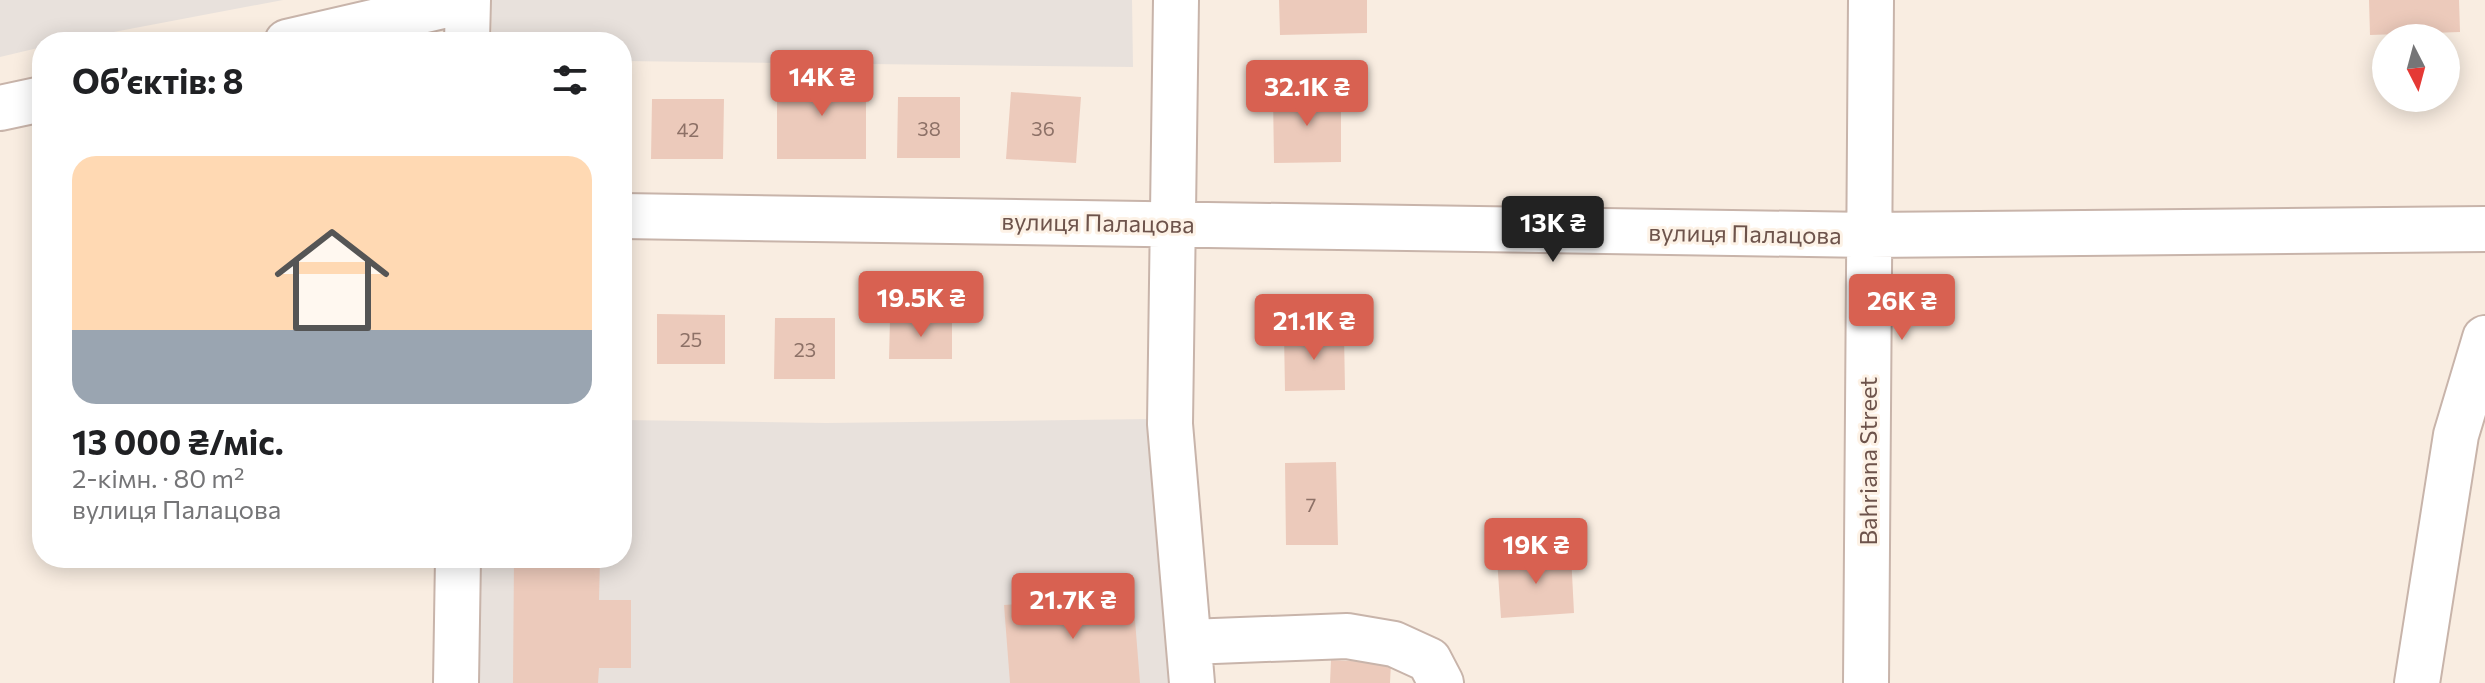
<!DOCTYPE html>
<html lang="uk">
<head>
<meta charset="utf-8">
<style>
  body { margin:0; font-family:Commissioner,sans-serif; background:#f2f2f2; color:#202124; height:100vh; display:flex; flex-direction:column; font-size:30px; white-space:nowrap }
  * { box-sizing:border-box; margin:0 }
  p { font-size:26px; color:#757577 }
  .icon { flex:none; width:44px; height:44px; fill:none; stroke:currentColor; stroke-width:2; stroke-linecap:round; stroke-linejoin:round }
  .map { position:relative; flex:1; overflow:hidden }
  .panel { position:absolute; left:32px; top:32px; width:600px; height:536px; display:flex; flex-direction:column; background:#fff; border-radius:32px; box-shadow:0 4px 20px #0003 }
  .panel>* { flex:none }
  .needle { width:52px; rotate:174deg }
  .buttons { position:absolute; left:2372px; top:24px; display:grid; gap:16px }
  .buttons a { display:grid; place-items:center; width:88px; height:88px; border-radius:50%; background:#fff; box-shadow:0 4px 20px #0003; font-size:40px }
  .price { position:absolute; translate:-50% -68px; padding:0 18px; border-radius:8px; background:#d86151; color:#fff; font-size:26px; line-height:52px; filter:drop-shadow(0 2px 4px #0008) }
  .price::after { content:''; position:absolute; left:50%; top:48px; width:24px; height:18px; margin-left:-12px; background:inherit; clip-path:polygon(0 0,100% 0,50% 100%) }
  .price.selected { background:#222; color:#fff }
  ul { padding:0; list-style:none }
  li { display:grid; align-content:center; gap:16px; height:424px; padding:0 40px }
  li span { display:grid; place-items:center; height:248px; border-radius:24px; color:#555 }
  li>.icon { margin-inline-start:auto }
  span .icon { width:144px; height:144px; fill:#fffc; stroke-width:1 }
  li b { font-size:34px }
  h2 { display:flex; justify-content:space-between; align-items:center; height:96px; padding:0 40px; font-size:34px }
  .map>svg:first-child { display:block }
</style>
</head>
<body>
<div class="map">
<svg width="2485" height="683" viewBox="0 0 2485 683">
  <rect width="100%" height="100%" fill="#f9ede1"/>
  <path fill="#e8e1dc" d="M0,0H283L61,42H42V47L0,57Z
    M491,0H1132L1133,67L622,61V42H492Z
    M1152,419L1174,683H478L480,558H622V420L826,423Z"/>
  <path fill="#eccabb" d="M1279,0H1367V33L1280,35Z
    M2369,0H2459L2460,32L2370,35Z
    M777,77H866V159H777Z
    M1011,92L1081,97L1076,163L1006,159Z
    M1341,94V162L1274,163L1273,95Z
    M898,97H960V158H897Z
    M652,99H724L723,159H651Z
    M622,314H626V384H622Z
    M657,314L725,315V364H657Z
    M775,318H835V379H774Z
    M890,319H952V359H889Z
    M1284,333H1344L1345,390L1285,391Z
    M1336,462L1338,545H1286L1285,463Z
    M1571,554L1574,613L1501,618L1497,558Z
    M514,558H600L599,600H631V668H599L598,683H513Z
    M1133,595L1140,683H1010L1004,605Z
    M1331,660L1391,663L1390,683H1330Z"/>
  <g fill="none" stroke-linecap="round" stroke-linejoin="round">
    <g stroke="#c8b4aa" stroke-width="48">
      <path id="minor" d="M1176,0L1170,424L1192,683
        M287,42L468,0L467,42
        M0,108L42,99
        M622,216L1869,235L2485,229
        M1189,642L1347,636L1394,644L1429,660L1441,683
        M456,683L458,558
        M1866,683L1871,0
        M2417,683L2456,435L2485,338"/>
    </g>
    <use href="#minor" stroke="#fff" stroke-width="44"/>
  </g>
  <g text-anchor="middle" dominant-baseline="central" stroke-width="6" stroke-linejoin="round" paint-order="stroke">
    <g font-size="20" fill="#8d7167">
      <text x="929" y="128">38</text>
      <text x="1043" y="128">36</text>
      <text x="688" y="129">42</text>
      <text x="691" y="339">25</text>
      <text x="805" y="349">23</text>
      <text x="1311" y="504">7</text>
    </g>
    <g font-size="24" fill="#6d534b" stroke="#fdf2e6">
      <text transform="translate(1098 222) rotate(1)">вулиця Палацова</text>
      <text transform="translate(1745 233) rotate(1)">вулиця Палацова</text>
      <text transform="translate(1867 461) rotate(-90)">Bahriana Street</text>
    </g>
  </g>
</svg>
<div class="buttons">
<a><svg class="needle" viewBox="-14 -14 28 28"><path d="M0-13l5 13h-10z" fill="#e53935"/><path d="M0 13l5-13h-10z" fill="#757577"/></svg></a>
</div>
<b class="price" style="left:822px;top:118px">14K ₴</b>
<b class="price" style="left:1307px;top:128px">32.1K ₴</b>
<b class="price selected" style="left:1553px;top:264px">13K ₴</b>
<b class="price" style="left:921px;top:339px">19.5K ₴</b>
<b class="price" style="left:1902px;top:342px">26K ₴</b>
<b class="price" style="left:1314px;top:362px">21.1K ₴</b>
<b class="price" style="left:1536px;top:586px">19K ₴</b>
<b class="price" style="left:1073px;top:641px">21.7K ₴</b>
<section class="panel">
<h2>Об’єктів: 8<svg class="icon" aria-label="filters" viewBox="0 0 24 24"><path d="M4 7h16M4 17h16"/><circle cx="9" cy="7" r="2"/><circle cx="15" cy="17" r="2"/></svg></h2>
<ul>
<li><span style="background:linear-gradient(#ffd9b3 70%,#9aa5b1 0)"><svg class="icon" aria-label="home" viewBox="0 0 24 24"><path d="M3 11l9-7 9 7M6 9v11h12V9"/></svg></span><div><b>13 000 ₴/міс.</b><p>2-кімн. · 80 m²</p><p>вулиця Палацова</p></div></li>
</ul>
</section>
</div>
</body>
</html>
